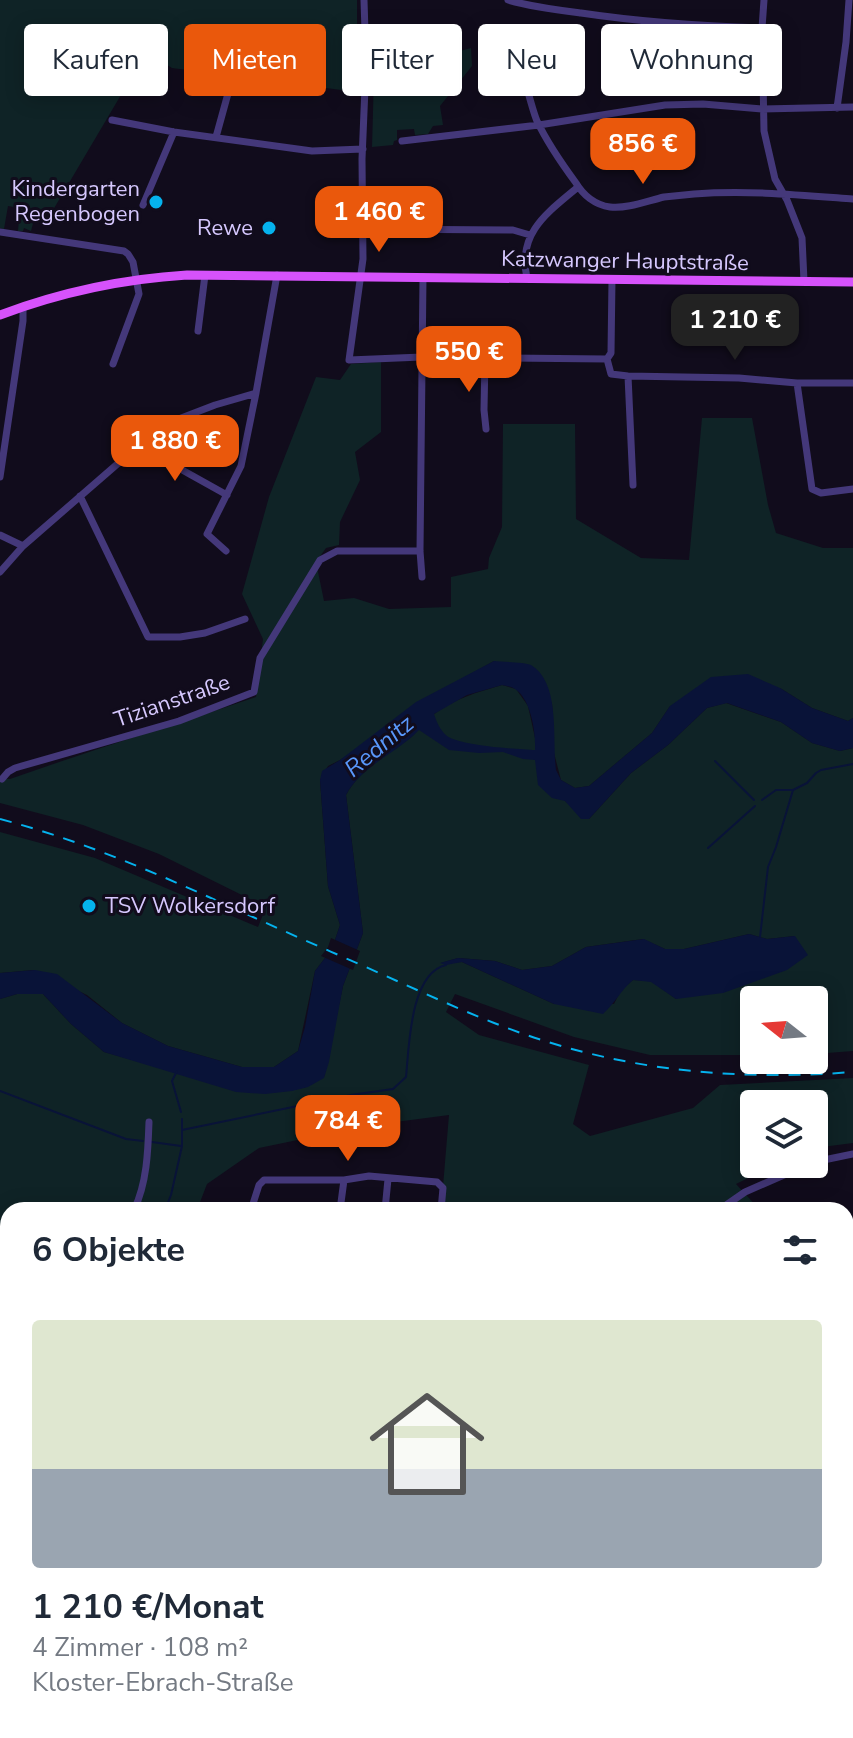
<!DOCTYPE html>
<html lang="de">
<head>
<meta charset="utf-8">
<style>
  body { margin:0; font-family:"Nunito Sans",sans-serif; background:#f2f2f3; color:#1f2937; height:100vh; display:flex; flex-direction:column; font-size:30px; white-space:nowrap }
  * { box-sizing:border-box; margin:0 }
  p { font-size:26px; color:#747a83 }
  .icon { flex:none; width:44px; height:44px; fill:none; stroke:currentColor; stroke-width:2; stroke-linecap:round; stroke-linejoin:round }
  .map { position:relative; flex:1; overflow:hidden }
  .details { position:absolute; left:0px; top:1202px; width:854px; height:536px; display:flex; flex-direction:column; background:#fff; border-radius:24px 24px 0 0; box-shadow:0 4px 20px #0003 }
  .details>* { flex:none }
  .top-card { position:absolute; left:24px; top:24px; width:806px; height:72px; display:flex; gap:16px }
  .needle { width:52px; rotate:287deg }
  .tools { position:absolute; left:740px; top:986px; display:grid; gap:16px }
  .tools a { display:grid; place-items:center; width:88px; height:88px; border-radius:8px; background:#fff; box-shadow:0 4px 20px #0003; font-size:40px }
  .price { position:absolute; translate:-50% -68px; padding:0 18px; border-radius:16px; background:#ea580c; color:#fff; font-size:26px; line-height:52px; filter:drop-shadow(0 2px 4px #0008) }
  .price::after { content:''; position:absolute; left:50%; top:48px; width:24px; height:18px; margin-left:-12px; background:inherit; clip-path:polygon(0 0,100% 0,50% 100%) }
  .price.active { background:#222; color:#fff }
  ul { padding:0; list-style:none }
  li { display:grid; align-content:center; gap:16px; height:424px; padding:0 32px }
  li span { display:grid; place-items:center; height:248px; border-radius:8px; color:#555 }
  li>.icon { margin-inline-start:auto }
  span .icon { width:144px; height:144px; fill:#fffc; stroke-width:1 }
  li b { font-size:34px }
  h2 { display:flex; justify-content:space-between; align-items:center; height:96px; padding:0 32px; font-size:34px }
  .pill { padding:0 28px; border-radius:8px; background:#fff; box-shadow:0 4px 20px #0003; font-size:28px; line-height:72px }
  .pill.active { background:#ea580c; color:#fff }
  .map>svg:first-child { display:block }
</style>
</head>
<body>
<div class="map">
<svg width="853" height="1738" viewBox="0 0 853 1738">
  <rect width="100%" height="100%" fill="#110c1c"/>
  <path fill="#0f2326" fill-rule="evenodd" d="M0,0H357V92L172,68L151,55L141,61L53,210L43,209L35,216L31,231L24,228L23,231H18L20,208L8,206L4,229L0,228Z
    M471,48L472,66L440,106L443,125L433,126L428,134L415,135L414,129L397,130V140L394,141L393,145L372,147L374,76L372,74V66L397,68L403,64H421L430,59Z
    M381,362V432L355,452L360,480L340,522L339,545L326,548L316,562L324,601L354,598L389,609L451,607V577L488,569L489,558L502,527L503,424H575L576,519L641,558L689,560L702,418H752L768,505L776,533L823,548H853V718L848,721L812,708L780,688L670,706L652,733L589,786L575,788L561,780L554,753L552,703L494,661L458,681L340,760L328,766L320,780L328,886L340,925L332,949L315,971L298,1051L274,1067H242L168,1046L122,1023L87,995L34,970L0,973V832L95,858L258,927L266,907L159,854L83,825L0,803V779H10C92,750 174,725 256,697L263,639L242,594L269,497L316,377L340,380L351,364Z
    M502,685L516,689L528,706L535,738L565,801L589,819L631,773L668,745L707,708L726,703L781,722L812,743L840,751L853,748V1051L814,1054V1000H754V1055H650L574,1037L455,994L446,1012L479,1035L589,1065L573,1124L590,1136L693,1108L720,1085L853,1078V1143L814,1148V1104H754V1164H777L736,1184L760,1210H441L449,1115L365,1126L259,1148L207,1184L197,1210H8V1442L0,1440V999L17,994H43L71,1024L104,1052L147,1064L324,1077L343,986L363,933L346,795C358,772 385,756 406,741C417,734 423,722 433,715C453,699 478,692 502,685ZM749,934L767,939L795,936L676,999L651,981L633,980L621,990L614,1004H554L462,962L441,963L458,958L495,961L522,970L552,966L586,947L643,939L665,949H684Z
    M0,1462L8,1465V1589L0,1587Z
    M846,1506L853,1507V1708L846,1707Z
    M549,1730H657L661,1738H552Z"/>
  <path fill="#091338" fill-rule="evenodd" d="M494,661C502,662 526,662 531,665C561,683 552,739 556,770L561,780L575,788L589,786L652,733L670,706L711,677L748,674L780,688L812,708L848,721L853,718V748L840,751L812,743L781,722L727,703L707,708L668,745L631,773L589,819H581L565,801L552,798L538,785L535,760L523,759L503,752L479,753L449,750L419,730C397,753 361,766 346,795L363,933L343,986L329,1062L324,1078L308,1087L292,1091L265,1094L236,1092L104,1052L71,1024L43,994H17L0,999V973L35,970L57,974L122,1023L168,1046L242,1067H274L298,1051L305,1027L315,971L332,949L340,925L328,886L320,780L322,771L340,760L416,702ZM502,685C506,686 511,686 515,689C531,699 536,733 535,750C516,749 461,746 447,736C440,730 437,723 434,714L467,695Z
    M749,934L767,939L795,936L808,955L787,970L723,993L676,999L651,982L633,980C621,990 615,1003 603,1014L554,1004L462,962L446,965L440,963L458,958L495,961L522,970L552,966L586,947L644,939L665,949H684Z"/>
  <path fill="#110c1c" d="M331,938L360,951L353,970L321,956L328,947Z"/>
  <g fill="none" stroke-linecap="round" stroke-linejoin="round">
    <path stroke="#091338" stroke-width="2" d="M715,761L754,800
      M762,800L776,790H793L807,783L816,773L821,770L853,764
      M708,848L755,806
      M760,937L768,867L776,847L793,790
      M177,1071L172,1081L181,1112
      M0,1091L126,1139L143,1141
      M182,1130L351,1095L393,1089L406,1077C409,1047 410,973 446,965
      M152,1142L181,1146
      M165,1210L171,1195L182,1146V1119
      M121,1737L134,1730"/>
    <path stroke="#44387a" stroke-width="7" d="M364,0L366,64L362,159L363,259L349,360L422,357L607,359
      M508,0C532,7 557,10 581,13C641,22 702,26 762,28
      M764,0L762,28L764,131L775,179L787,200L802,238L804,281
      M513,52C522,61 530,105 537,121C547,142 562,164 576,183C583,195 595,205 610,207C627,209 647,201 664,197C674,196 684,195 694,194C747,190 800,195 853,199
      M837,108L846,42L849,0
      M112,120L174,132L312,151L363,149
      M216,137L232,79
      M402,141L539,125L665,105L703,104L762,109L853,107
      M143,205L174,132
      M363,229L513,230L530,235
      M0,232L124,251L128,254L133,262L139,294L113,364
      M527,278C517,233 547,213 578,187
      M198,331L205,275
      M485,357L484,410L486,429
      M607,359L611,374L628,376L739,378L797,383H853
      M607,359L611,353L612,279
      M628,376L633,485
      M797,383L812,489L821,493L853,489
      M145,440L184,471L227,495
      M0,477L23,321V307
      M80,496L148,637H180L205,633L245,619
      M0,535L23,546
      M226,551L207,534L241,466L256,393
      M0,572L23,546L145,440L176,420L215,405L256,393L277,275
      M422,577L420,551L423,277
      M2,779L8,772L15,768L179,721L254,692L260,658L320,560L337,551H420
      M814,1162L853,1154
      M134,1210C147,1183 148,1151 149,1122
      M251,1210L259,1185L264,1180H344L369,1176L437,1182L443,1188L441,1210
      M340,1210L344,1180
      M385,1210L388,1179
      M719,1210L745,1192L809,1164
      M64,1738L69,1730
      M157,1738L165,1730
      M303,1738V1730
      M365,1738L368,1730"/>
    <path stroke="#d652fb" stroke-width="9" d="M0,315C61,292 122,279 187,275L853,282
      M0,1665L8,1670
      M96,1730L106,1738"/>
    <path stroke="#05b2ed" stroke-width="2" stroke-dasharray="12 10" stroke-linecap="butt" d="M0,819C92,843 178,883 264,922C308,942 353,961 397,981C446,1003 496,1026 548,1042C648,1073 749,1080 853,1072"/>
  </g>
  <g fill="#05b2ed" stroke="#110c1c" stroke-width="3">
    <circle cx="156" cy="202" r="8"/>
    <circle cx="269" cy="228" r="8"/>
    <circle cx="89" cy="906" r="8"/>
  </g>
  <g text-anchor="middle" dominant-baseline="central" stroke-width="6" stroke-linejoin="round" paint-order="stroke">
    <g font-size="22" fill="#d6c8fe" stroke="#110c1c" text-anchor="end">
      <text x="140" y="189">Kindergarten<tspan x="140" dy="25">Regenbogen</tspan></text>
      <text x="253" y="228">Rewe</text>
      <text x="105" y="906" text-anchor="start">TSV Wolkersdorf</text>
    </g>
    <g font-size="22" fill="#d6c8fe" stroke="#110c1c">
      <text transform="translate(625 261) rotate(1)">Katzwanger Hauptstraße</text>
      <text transform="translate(172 701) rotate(-19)">Tizianstraße</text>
    </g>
    <g font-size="24" font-style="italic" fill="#5997fb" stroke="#110c1c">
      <text transform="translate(379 746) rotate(-40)">Rednitz</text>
    </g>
  </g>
</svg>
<div class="tools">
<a><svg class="needle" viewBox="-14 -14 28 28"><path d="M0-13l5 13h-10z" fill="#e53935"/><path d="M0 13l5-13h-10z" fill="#747a83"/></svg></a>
<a><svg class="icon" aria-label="layers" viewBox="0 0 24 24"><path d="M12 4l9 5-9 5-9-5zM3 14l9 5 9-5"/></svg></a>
</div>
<b class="price" style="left:643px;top:186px">856 €</b>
<b class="price" style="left:379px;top:254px">1 460 €</b>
<b class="price active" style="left:735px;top:362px">1 210 €</b>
<b class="price" style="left:469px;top:394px">550 €</b>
<b class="price" style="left:175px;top:483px">1 880 €</b>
<b class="price" style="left:348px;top:1163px">784 €</b>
<div class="top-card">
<a class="pill">Kaufen</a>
<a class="pill active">Mieten</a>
<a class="pill">Filter</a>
<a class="pill">Neu</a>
<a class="pill">Wohnung</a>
</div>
<section class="details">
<h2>6 Objekte<svg class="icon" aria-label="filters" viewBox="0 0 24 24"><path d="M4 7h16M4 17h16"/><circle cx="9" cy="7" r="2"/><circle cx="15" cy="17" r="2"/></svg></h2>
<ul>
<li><span style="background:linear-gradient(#dfe7d0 60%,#9aa5b1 0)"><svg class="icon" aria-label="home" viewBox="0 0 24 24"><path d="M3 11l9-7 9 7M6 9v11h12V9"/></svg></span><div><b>1 210 €/Monat</b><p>4 Zimmer · 108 m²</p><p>Kloster-Ebrach-Straße</p></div></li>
</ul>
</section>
</div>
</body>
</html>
